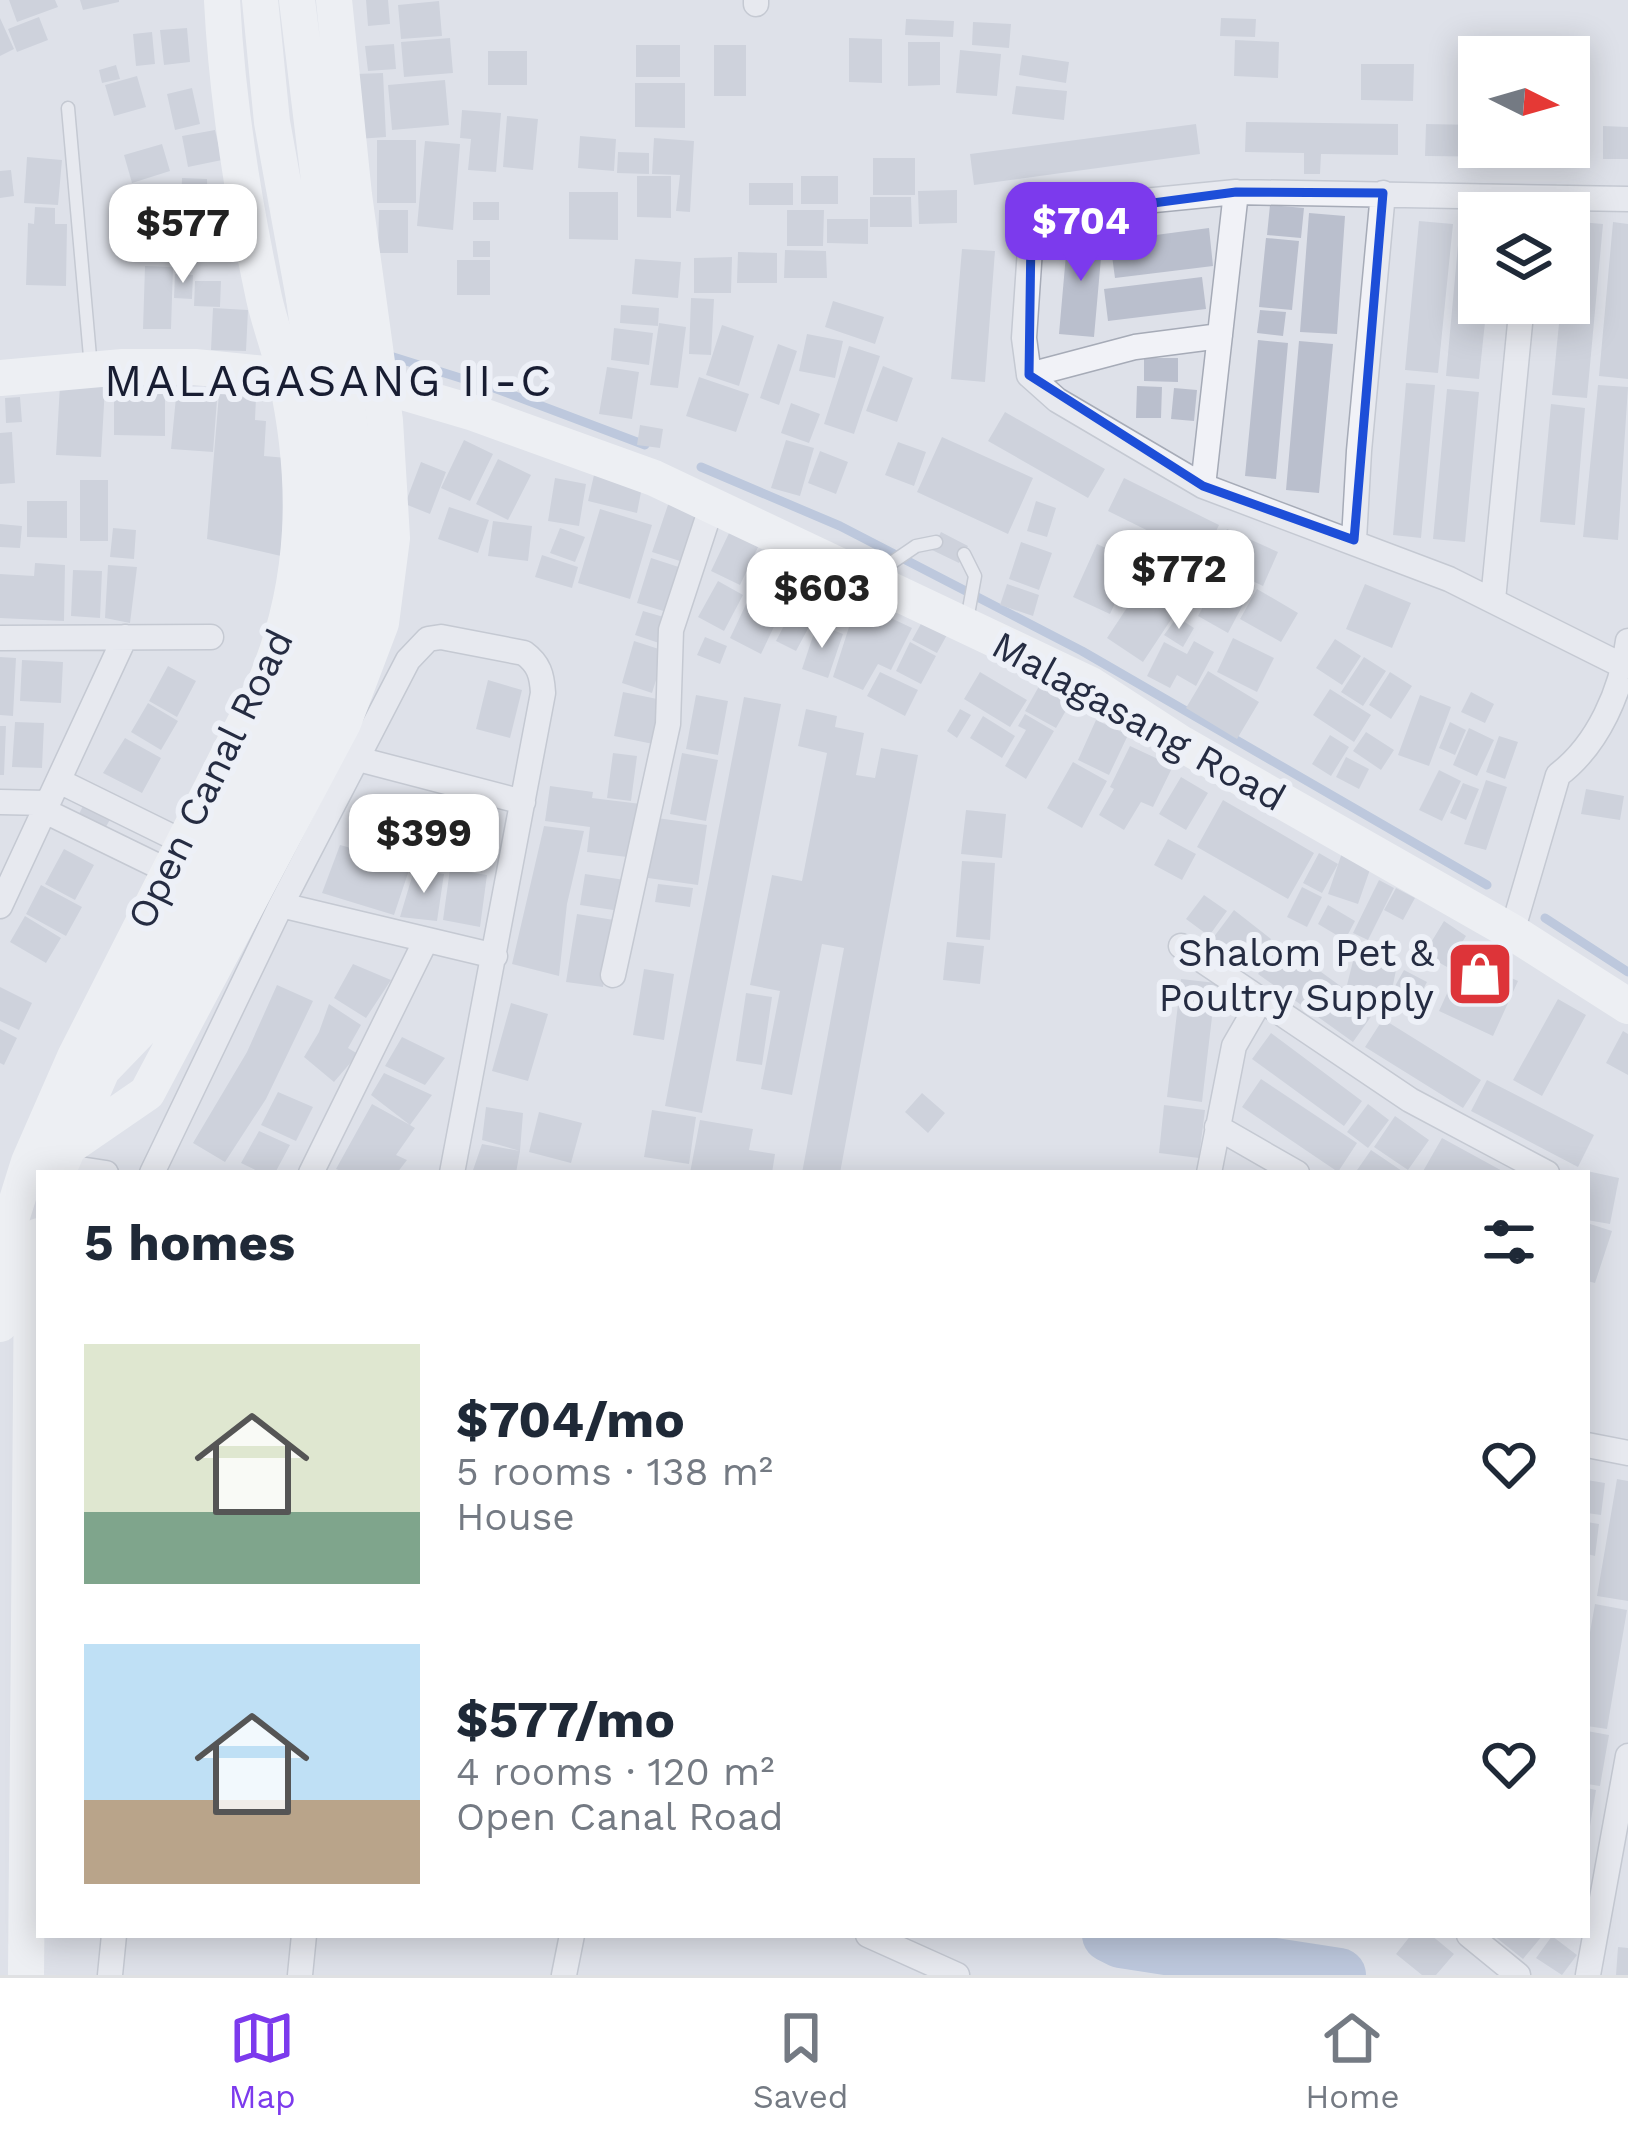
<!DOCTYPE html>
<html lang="en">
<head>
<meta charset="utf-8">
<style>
  body { margin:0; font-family:"Work Sans",sans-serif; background:#f6f6f7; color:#1f2937; height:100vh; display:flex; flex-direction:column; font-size:45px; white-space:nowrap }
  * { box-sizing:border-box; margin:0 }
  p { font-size:39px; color:#747a83 }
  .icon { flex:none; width:66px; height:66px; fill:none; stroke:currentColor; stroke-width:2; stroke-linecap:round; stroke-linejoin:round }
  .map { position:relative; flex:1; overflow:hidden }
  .sheet { position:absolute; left:36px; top:1170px; width:1554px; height:768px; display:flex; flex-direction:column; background:#fff; border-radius:0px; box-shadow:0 6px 30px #0003 }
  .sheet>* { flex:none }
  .needle { width:78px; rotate:95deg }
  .fabs { position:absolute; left:1458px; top:36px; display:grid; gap:24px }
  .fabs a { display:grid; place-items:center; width:132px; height:132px; border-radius:0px; background:#fff; box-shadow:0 6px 30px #0003; font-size:60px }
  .price { position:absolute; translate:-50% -102px; padding:0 27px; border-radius:24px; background:#fff; color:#222; font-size:39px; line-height:78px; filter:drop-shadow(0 3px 6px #0008) }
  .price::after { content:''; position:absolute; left:50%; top:72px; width:36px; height:27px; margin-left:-18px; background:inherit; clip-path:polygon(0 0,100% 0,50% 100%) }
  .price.current { background:#7c3aed; color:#fff }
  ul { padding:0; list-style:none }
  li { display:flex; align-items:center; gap:36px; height:300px; padding:0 48px }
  li span { display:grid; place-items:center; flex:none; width:336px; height:240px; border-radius:0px; color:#555 }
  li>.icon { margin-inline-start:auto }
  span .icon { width:144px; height:144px; fill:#fffc; stroke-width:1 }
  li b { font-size:51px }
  h2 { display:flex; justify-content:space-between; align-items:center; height:144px; padding:0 48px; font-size:51px }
  .tab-bar { display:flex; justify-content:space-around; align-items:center; height:168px; border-top:3px solid #e0e1e3; background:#fff; font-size:33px; color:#747a83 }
  .tab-bar a { display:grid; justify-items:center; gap:6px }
  .tab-bar .current { color:#7c3aed }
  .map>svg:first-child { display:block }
</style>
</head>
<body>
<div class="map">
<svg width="1628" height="1975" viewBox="0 0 1628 1975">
  <rect width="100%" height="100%" fill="#dee1e9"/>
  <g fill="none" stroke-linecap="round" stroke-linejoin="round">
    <path stroke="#94a9ce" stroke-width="9" d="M387,355L470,381
      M494,388L645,445
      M701,467L840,526L1082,651L1487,885
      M1545,918L1628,972"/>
    <path stroke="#94a9ce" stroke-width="54" d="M1109,1935L1121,1941L1339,1975"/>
  </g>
  <path fill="#babfcd" d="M9,0H55L58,7L17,22Z
    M80,0H119V2L83,10Z
    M366,0H388L390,24L368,26Z
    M439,1L442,36L401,39L398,5Z
    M39,17L48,40L17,52L8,29Z
    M0,18L14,49L0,56Z
    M1221,18L1256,19L1255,37L1220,36Z
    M906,19L954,21L953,37L905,35Z
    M973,22L1011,24L1009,48L972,45Z
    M187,28L190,62L164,65L160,30Z
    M152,32L155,64L136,66L133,34Z
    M450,38L453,73L404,77L401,42Z
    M849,38L882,39V83L849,82Z
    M1235,40L1279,42L1278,78L1234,76Z
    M908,42H940V85L908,86Z
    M394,44L396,69L368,71L365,46Z
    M636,45H680V77H636Z
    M714,45H746V96H714Z
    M960,50L1001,54L997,96L956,93Z
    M488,51H527V85H488Z
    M1022,55L1069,62L1066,83L1019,75Z
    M1361,64H1414L1413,101L1361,100Z
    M116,65L120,79L102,83L99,70Z
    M383,73L386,137L358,139L356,74Z
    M137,76L146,107L114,116L105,85Z
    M445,80L449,125L392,130L388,85Z
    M635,83H685V128L635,127Z
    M1016,86L1067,91L1064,120L1012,114Z
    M192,88L200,124L175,130L167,94Z
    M462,110L501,113L496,172L468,170L471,139L460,138Z
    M507,116L538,119L533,170L503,167Z
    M1246,122L1398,124V155L1321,154L1320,174H1304V153L1245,152Z
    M1196,124L1200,154L974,185L970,154Z
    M1426,124L1479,125V147H1569V126H1580L1579,158L1425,156Z
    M1603,126L1628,127V159H1603Z
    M215,130L222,160L188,167L182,136Z
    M580,136L616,139L614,171L578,168Z
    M654,138L694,141L690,212L676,211L680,175L652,174Z
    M377,140H416V203H377Z
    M425,141L460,144L453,230L417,226Z
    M162,144L170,171L132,183L124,155Z
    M618,152L649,153V174L617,173Z
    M27,157L62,160L58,205L24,203Z
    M873,158H915V195H873Z
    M11,170L14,196L0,198V171Z
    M637,176H671V218L637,217Z
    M801,176H838V204H801Z
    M182,178L207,179L208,205H181Z
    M749,183H793V205H749Z
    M957,190V223L919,224L918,191Z
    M569,192H618V240L569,239Z
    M870,197H911L912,227H870Z
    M473,202H499V220H473Z
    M1270,205L1304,208L1301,238L1267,235Z
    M133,206L173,208L172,256L132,254Z
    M35,207L55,208V224H67L66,286L26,285L28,223L34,224Z
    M379,210H408V253H378Z
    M787,210H824L823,246H787Z
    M1309,213L1345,216L1337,334L1300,332Z
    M179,217L216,218V251H179Z
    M827,219H868V244L827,243Z
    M1419,221L1453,224L1438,373L1405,370Z
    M1569,221L1603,224L1587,398L1552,395L1561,303H1569Z
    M1613,222L1628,224V379L1599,376Z
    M1460,223L1479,225V303H1487L1479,379L1446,376Z
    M1209,228L1213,266L1115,278L1110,241Z
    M1068,232L1103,235L1094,337L1059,334Z
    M1266,238L1299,241L1292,310L1259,307Z
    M473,241H490V257H473Z
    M962,249L995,251L985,382L951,379Z
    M785,250L826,251L827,278H784Z
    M738,252L777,253V283H737Z
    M732,257L731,293H694V258Z
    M635,259L681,262L678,298L632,294Z
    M457,260H490V295H457Z
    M145,266L173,267L171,329H143Z
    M175,274L193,275L192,299L174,298Z
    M1202,277L1206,309L1108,321L1104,289Z
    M195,281H221L220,307L194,306Z
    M691,298L714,299L711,355L689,354Z
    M833,301L884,317L875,344L825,327Z
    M621,305L659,308L658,326L620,323Z
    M213,308L248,310L246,351L211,350Z
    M1260,310L1286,312L1283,336L1257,333Z
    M659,323L686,327L678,388L650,385Z
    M722,325L754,336L739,386L706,375Z
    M614,328L653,333L649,365L611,360Z
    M807,334L843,341L835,378L799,371Z
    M1258,340L1288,343L1276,479L1245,476Z
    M1299,341L1333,344L1319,493L1286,490Z
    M778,344L797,351L779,405L760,398Z
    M849,346L880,356L854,434L824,424Z
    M1144,358H1178V382L1144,381Z
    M883,366L913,378L897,422L866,411Z
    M607,367L639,372L632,419L599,414Z
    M699,377L749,394L736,432L686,416Z
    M1406,383L1435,385L1421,538L1393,535Z
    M60,385L105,387L101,457L56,455Z
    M1598,385L1628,387L1618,540L1583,537Z
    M1137,386L1162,387L1161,418H1136Z
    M1174,388L1197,390L1194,421L1171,419Z
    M1447,389L1479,392L1465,542L1433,539Z
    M114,394H165V436L114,435Z
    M219,394L256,397L255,420L266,421L264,456L287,458L281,556L207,539Z
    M20,397L22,422L6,423L5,398Z
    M176,397L217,400L213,452L171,449Z
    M791,403L820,414L809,443L781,433Z
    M1551,404L1585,408L1575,525L1540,522Z
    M1005,412L1105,469L1088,498L988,441Z
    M640,425L663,429L660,448L637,445Z
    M12,432L15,483L0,484V433Z
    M942,437L1033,478L1008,534L917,492Z
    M464,440L493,454L470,501L441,488Z
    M786,440L814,448L800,496L771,488Z
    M898,442L926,452L914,486L885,475Z
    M820,451L848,462L836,494L808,483Z
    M498,459L531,475L508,520L476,504Z
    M421,462L446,472L430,514L405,504Z
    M594,475L642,487L637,513L588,501Z
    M555,478L586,484L579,526L548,521Z
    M1124,478L1219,525L1203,558L1108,511Z
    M80,480H108V541H80Z
    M672,493L703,504L683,562L652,552Z
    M27,501H67V538L27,537Z
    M1036,501L1056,508L1047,537L1027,531Z
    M449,507L489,520L478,553L438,539Z
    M600,509L652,525L630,599L578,583Z
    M493,521L532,526L528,561L488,556Z
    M0,524L22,526L20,548L0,547Z
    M113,528L136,530L134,559L110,557Z
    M560,528L585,537L575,562L550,553Z
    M1227,529L1278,552L1263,586L1212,562Z
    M730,531L759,545L740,585L711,571Z
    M941,532L968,546L959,563L932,550Z
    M773,540L806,556L797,575L764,559Z
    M1021,542L1052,553L1039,590L1009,579Z
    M1097,544L1134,561L1110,614L1073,597Z
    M542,555L578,567L572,588L535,577Z
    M651,558L685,569L670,613L637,603Z
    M761,562L795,579L781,607L747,591Z
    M35,563L65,565L64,621L0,618V574L34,576Z
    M108,565L137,567L130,623L105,618Z
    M73,570L102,571L100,618L71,616Z
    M807,576L834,591L817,621L790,606Z
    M718,581L743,595L724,631L698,617Z
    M1217,581L1247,597L1228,633L1198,616Z
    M1007,584L1039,595L1033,616L1000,605Z
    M1365,584L1411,603L1392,648L1346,629Z
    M1257,589L1298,613L1281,642L1240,619Z
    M1138,591L1174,615L1143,662L1107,638Z
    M835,593L849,600L836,624L822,617Z
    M748,600L779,616L761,654L730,638Z
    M857,602L912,628L891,670L878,664L863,690L833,677Z
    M792,610L812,621L796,651L776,641Z
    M643,611L667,618L659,643L635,635Z
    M928,611L953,624L937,653L912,640Z
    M1177,617L1194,628L1183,647L1164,635Z
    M817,624L843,634L828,678L802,669Z
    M705,637L727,646L720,664L697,655Z
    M1233,638L1274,658L1257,692L1217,672Z
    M1335,639L1361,656L1342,685L1316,668Z
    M634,641L665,651L652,693L622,683Z
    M1194,641L1214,652L1196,686L1177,675L1170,688L1147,676L1164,642L1187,654Z
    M910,642L936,656L921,684L896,671Z
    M0,657L16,658L13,716L0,715Z
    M1364,657L1386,671L1363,706L1341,692Z
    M22,660L63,662L61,703L20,701Z
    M168,666L196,681L177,717L149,701Z
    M1208,671L1259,702L1237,739L1186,708Z
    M880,672L918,690L905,716L867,696Z
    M980,672L1027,700L1010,727L964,699Z
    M1390,672L1412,686L1391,719L1369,705Z
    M488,680L522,690L510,738L476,729Z
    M1042,681L1073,698L1056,728L1025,711Z
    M1330,689L1371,715L1354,742L1313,715Z
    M623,692L667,701L658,745L614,736Z
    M1471,692L1494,704L1485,723L1461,712Z
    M696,695L728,701L718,755L686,749Z
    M1420,695L1451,707L1429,766L1398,755Z
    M744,697L781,704L702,1113L665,1106Z
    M148,703L178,721L161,750L131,732Z
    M806,709L837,716L835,727L864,733L856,775L875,778L881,748L918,755L840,1173H802L844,948L822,944L792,1095L761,1089L780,991L750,985L772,875L802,881L827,753L798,746Z
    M960,709L971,715L957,738L947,731Z
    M1025,714L1054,731L1026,779L1005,766L1026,730L1018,726Z
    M983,716L1015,736L1002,758L970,738Z
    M1096,720L1128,735L1109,775L1078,760Z
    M15,722L44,723L42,768L12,767Z
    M1450,722L1466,730L1455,755L1439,748Z
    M0,726H6L4,775H0Z
    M1469,728L1494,740L1477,776L1453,765Z
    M1366,732L1394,750L1381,770L1353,751Z
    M1330,735L1349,747L1331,776L1312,764Z
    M1499,736L1518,742L1505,779L1486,772Z
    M125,738L161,758L142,793L103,773Z
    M1130,746L1173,766L1153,807L1141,802L1124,830L1099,815L1114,789L1110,787Z
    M613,753L637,756L631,801L607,798Z
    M682,753L718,760L706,821L670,814Z
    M1346,757L1369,769L1359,789L1336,777Z
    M1073,762L1107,781L1082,828L1047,808Z
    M1439,770L1461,781L1442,821L1419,810Z
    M1181,777L1208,793L1186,830L1159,814Z
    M1486,780L1507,787L1486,850L1464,844Z
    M1463,783L1479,789L1466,820L1450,813Z
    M550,786L593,792L592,798L641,804L635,858L587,852L590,827L545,821Z
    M1586,789L1624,796L1620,820L1581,814Z
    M87,798L115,810L100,838L75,822Z
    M369,798L408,805L401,847L410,817L441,819L435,865L356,845Z
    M1223,800L1314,853L1288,899L1197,847Z
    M966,810L1006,814L1002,858L961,854Z
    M657,818L707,825L698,885L648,878Z
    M544,826L584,831L567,904L559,976L512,964Z
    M1168,839L1196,854L1182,880L1154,865Z
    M340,845L411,864L394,915L322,893Z
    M1344,847L1374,858L1358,904L1328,894Z
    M64,849L94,865L75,900L45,884Z
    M1319,853L1338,864L1322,893L1303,883Z
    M962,861L995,863L990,940L956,937Z
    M450,869L487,875L480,927L443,920Z
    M414,870L444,874L437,921L400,917Z
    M585,874L625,880L620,911L580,905Z
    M1379,880L1394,888L1368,940L1353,933Z
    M658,884L693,888L690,907L655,902Z
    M41,885L82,907L66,936L26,914Z
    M1302,887L1322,897L1307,927L1287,917Z
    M1396,888L1415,898L1403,920L1384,910Z
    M1204,895L1227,911L1209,936L1186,919Z
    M1328,905L1355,921L1345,940L1318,924Z
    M1234,910L1271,939L1250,967L1213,938Z
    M577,914L614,920L603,987L566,982Z
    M25,916L61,938L46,963L10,942Z
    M1444,921L1466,936L1447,967L1424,954Z
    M947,942L984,946L980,984L943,980Z
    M1281,943L1375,1011L1353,1042L1258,974Z
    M1464,956L1518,981L1493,1036L1439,1011Z
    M1353,961L1396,970L1391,995L1347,985Z
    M353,964L391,980L366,1018L334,998Z
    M644,969L674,974L664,1040L633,1035Z
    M1404,970L1427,982L1418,999L1395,986Z
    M1181,979L1216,983L1202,1102L1167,1097Z
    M277,985L313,1001L266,1099L225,1162L193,1143L247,1052Z
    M0,987L32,1003L19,1030L0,1021Z
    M746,993L772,997L762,1065L736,1061Z
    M1558,999L1586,1015L1542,1096L1513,1080Z
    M511,1003L548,1014L528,1081L492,1071Z
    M329,1004L361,1025L348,1048L358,1054L334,1082L304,1057L319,1032Z
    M1383,1019L1481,1080L1463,1108L1365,1047Z
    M0,1029L17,1038L4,1065L0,1063Z
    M1623,1031L1628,1034V1075L1606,1063Z
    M1271,1033L1362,1101L1344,1126L1252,1059Z
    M402,1037L445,1058L425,1085L385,1066Z
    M384,1073L432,1095L410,1125L415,1128L396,1155L407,1160L397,1173H346L336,1169L372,1104L410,1125L371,1095Z
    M1261,1079L1357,1143L1338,1172L1242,1107Z
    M1487,1080L1594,1135L1578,1167L1471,1111Z
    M278,1092L313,1107L296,1141L261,1125Z
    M922,1093L945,1113L928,1133L905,1112Z
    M1368,1104L1389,1120L1368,1148L1347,1132Z
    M1164,1105L1205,1110L1199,1158L1159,1153Z
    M486,1107L523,1113L520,1151L482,1140Z
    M652,1110L696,1117L689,1164L644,1157Z
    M539,1112L582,1123L571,1163L529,1152Z
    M1395,1116L1429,1140L1408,1170L1374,1147Z
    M700,1120L753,1129L749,1150L775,1154L772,1173H690Z
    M259,1131L290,1145L275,1173H262L241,1163Z
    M1442,1138L1506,1173H1422Z
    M482,1144L520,1151L516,1173H472Z
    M1371,1150L1405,1173H1355Z
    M1587,1171L1619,1178L1610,1224L1587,1220Z
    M1587,1223L1612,1231L1595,1283L1587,1281Z
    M1617,1479L1628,1481V1601L1597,1596Z
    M1587,1480L1605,1483L1601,1515L1587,1513Z
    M1587,1522L1599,1524L1595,1556L1587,1554Z
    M1595,1604L1627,1610L1607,1729L1587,1726V1649Z
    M1587,1731L1609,1735L1600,1786L1587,1784Z
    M1587,1788L1596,1790L1589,1832H1587Z
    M1411,1935H1431L1454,1954L1436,1975H1422L1396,1954Z
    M1493,1935H1543L1523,1959Z
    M1552,1936L1577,1955L1562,1975L1536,1958Z
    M1618,1947L1628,1948V1975H1616Z"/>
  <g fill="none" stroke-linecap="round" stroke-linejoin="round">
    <g stroke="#a6abb7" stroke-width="15">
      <path id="service" d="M68,108L91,368
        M964,554L975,576L967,620
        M875,574L916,546L936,542"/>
    </g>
    <g stroke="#a6abb7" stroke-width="27">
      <path id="minor" d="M756,4V0
        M1029,375L1135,347L1220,336
        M1203,486L1236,192
        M1354,540L1359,451L1383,193
        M1493,600L1522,303
        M0,638L211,637
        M1625,667L1449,579L1203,486L1057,400L1029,375L1024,338L1031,234L1040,218L1052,210L1236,192L1628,199
        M358,759L523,802
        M59,781L183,842
        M0,802L47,803
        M45,811L168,871
        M281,905L495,956
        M0,906L125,637
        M1512,932L1558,775C1598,745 1622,690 1628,641
        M1181,946L1410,1100L1547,1173
        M613,975L668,724L671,630L712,505
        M1217,1127L1297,1173
        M60,1166L106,1173
        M152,1173L281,905L408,660L428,639L441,637L524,653C539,664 542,675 543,693L452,1173
        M311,1173L426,940
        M1209,1173L1234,1046L1260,1001
        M1587,1445L1628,1453
        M868,1935L957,1975
        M1469,1935L1518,1975
        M110,1975L114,1935
        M300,1975L304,1935
        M564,1975L572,1935
        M1588,1975L1628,1756"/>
    </g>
    <use href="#service" stroke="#f1f2f7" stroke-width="12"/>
    <use href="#minor" stroke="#f1f2f7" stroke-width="24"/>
    <path stroke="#fff" stroke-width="36" d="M260,0L272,122L304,298
      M297,0L333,294
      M0,378L123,367H195L379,385L474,413L654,478L1091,685L1182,744L1512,932L1628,1006
      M95,1038L132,1002L305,664C331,595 335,529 326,457
      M67,1148L147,1093L343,723L381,623L392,538L385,421L354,195L334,0
      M57,1173L102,1070L156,1014L332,675C363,598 365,534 353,453
      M0,1324L7,1232L29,1162L75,1057L266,681C307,581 309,482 286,377C280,350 270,325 264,298C243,200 227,100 222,0
      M26,1975L32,1277L39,1236"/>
    <path stroke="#fff" stroke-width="36" d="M333,294L353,453
      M304,298L326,457"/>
  </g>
  <path d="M0 0H1628V1975H0ZM1236,192L1383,193L1354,540L1203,486L1029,375L1031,234L1040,218Z" fill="#dee1e9" fill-opacity=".55" fill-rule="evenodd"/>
  <path fill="none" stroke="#1d4ed8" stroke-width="9" stroke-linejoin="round" d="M1236,192L1383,193L1354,540L1203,486L1029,375L1031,234L1040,218Z"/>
  <defs>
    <g id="shop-square" transform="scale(3.45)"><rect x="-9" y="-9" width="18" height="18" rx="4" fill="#dd3439" stroke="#edf0f7"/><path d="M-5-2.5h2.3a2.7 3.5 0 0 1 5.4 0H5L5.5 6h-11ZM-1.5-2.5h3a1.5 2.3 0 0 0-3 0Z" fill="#fff"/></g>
  </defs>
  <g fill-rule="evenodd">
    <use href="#shop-square" x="1480" y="974"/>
  </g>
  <g text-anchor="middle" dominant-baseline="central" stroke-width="12" stroke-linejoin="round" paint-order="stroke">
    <g font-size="39" fill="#252c42" stroke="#edf0f7">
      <text transform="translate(1139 721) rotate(29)">Malagasang Road</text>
      <text transform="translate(210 779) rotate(-64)">Open Canal Road</text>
    </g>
    <g font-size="39" fill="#252c42" stroke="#edf0f7" text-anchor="end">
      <text x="1434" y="952">Shalom Pet &amp;<tspan x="1434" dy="45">Poultry Supply</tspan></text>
    </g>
    <g font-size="45" letter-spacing="3" fill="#181d32" stroke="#edf0f7">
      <text x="329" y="380">MALAGASANG II-C</text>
    </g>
  </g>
</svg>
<div class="fabs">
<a><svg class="needle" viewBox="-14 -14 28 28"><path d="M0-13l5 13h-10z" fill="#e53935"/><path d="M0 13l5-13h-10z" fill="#747a83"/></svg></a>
<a><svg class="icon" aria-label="layers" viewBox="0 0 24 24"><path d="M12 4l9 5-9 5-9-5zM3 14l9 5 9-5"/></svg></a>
</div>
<b class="price current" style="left:1081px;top:284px">$704</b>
<b class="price" style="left:183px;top:286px">$577</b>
<b class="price" style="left:1179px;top:632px">$772</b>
<b class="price" style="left:822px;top:651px">$603</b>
<b class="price" style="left:424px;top:896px">$399</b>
<section class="sheet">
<h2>5 homes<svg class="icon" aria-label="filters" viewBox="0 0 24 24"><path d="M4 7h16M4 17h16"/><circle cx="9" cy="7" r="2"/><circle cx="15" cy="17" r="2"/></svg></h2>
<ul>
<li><span style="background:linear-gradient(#dfe7d0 70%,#7fa58c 0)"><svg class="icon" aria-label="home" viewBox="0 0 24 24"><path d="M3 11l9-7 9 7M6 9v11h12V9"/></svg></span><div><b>$704/mo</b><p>5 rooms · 138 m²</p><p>House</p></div><svg class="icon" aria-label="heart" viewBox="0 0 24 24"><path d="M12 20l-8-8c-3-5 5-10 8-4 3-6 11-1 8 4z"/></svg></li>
<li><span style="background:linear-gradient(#bfe0f5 65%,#b9a48a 0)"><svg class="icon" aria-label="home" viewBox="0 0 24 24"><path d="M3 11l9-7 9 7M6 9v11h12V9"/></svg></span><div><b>$577/mo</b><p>4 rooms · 120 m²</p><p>Open Canal Road</p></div><svg class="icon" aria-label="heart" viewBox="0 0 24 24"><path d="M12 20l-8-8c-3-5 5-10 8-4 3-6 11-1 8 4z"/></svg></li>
</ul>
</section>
</div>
<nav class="tab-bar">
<a class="current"><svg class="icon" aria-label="map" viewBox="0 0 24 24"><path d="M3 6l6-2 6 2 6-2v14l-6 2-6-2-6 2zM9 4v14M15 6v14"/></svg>Map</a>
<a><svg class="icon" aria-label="saved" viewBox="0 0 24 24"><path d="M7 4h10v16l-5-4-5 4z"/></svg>Saved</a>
<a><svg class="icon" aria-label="home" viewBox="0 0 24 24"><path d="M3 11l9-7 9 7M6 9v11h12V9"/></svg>Home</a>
</nav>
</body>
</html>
